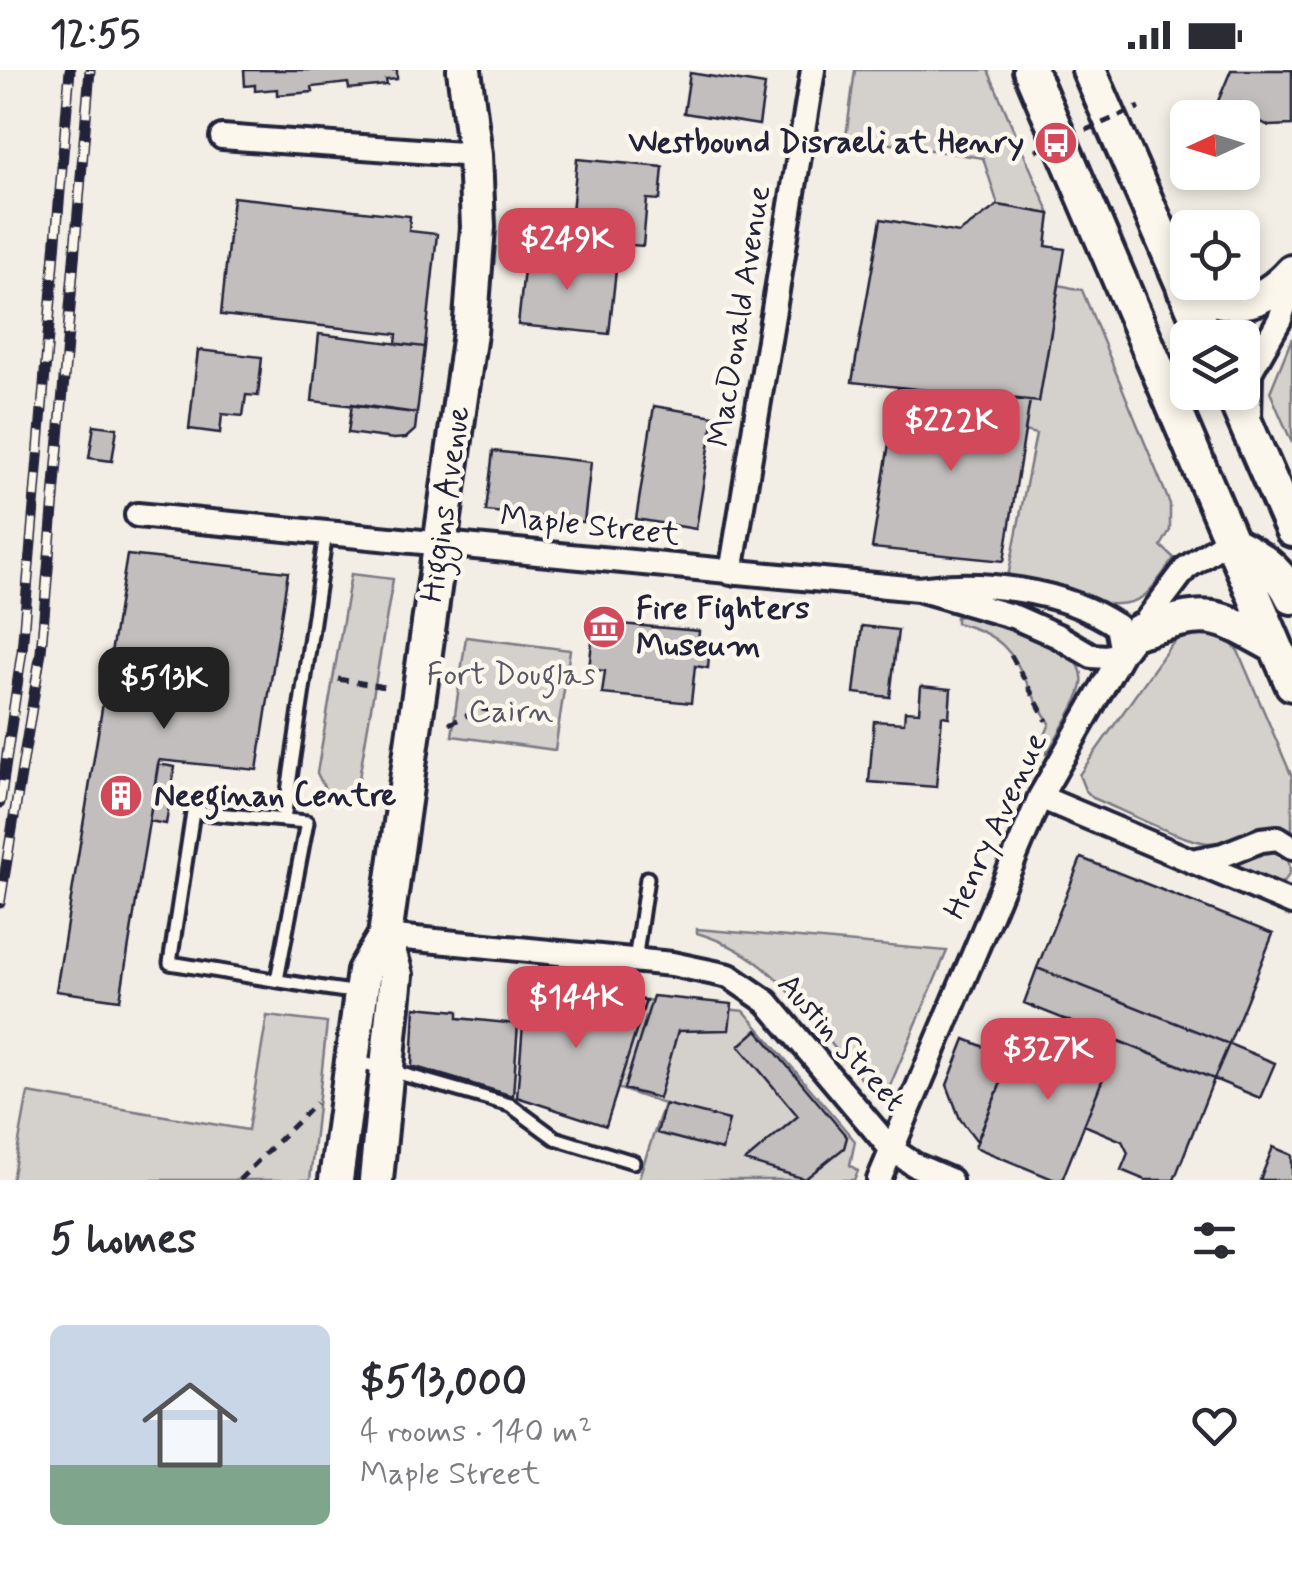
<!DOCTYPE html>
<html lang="en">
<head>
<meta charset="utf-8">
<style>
  body { margin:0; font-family:Mynerve,sans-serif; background:#f7f7f7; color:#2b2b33; height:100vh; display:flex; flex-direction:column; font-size:38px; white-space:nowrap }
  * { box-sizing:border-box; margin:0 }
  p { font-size:32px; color:#7c7c81 }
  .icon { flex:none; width:55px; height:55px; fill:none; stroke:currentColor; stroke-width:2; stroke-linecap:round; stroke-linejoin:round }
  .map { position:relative; height:1110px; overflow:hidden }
  .sheet { display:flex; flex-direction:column; background:#fff; flex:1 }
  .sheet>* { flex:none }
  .needle { width:65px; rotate:266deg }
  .controls { position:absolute; left:1170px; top:30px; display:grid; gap:20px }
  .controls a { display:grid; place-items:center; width:90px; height:90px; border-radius:15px; background:#fff; box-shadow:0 5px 15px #0003; font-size:50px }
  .price { position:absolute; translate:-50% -85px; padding:0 22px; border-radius:20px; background:#d1495b; color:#fff; font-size:32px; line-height:65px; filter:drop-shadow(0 2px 5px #0008) }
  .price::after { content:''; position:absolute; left:50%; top:60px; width:30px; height:22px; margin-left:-15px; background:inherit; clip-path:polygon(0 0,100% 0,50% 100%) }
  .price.active { background:#222; color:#fff }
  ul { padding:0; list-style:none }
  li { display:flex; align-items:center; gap:30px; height:250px; padding:0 50px }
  li span { display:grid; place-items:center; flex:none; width:280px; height:200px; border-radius:15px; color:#555 }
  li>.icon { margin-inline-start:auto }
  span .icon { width:120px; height:120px; fill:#fffc; stroke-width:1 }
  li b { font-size:42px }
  h2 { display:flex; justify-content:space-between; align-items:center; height:120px; padding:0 50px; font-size:42px }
  .status { display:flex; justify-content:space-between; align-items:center; height:70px; padding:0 50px; background:#fff; direction:ltr }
  .status svg { height:28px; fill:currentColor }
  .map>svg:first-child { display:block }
</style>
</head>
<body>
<div class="status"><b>12:55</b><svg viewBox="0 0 49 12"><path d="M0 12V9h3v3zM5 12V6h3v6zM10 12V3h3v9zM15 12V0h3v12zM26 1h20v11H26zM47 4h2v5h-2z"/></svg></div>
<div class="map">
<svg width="1292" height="1110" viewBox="0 0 1292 1110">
  <rect width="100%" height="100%" fill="#f2eee5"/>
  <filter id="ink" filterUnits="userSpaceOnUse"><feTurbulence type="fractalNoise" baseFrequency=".01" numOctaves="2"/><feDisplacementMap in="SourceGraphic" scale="20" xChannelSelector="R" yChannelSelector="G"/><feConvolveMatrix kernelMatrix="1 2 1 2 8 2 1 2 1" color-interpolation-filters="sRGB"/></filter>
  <g filter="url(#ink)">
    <path fill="#d4d1cc" stroke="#7b7a84" stroke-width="2.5" d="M855,0H988L1050,144L998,135L983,88L846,67Z
      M1059,215L1082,220L1170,434V460L1161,476L1174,488C1165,500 1156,516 1145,525C1116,550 1041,517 1008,507L1036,364L1025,361L1030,330L1039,331Z
      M1292,268V373L1270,322Z
      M351,504L393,509L356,726L326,721L317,703Z
      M969,544L1069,584C1093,605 1080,625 1067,649C1060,660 1054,673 1046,684L1038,683L1050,653C1015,605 1024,569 956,553V547Z
      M1199,560C1217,563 1227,567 1238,581L1292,707V760C1262,747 1239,773 1210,773C1183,772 1120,739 1093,728L1085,720L1079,705L1170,576L1181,566Z
      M466,567L570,580L555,680L452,666Z
      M1269,780C1284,781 1290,787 1290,802L1285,811L1276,815L1232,797Z
      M697,859L947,881L884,1030C814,972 797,893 697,863Z
      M646,930L744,941L855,1071L850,1095L858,1101L854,1110H638L664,1034L617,1018Z
      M267,946L327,953L310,1110H12L28,1023L248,1060Z"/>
    <path fill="#c2bebe" stroke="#22223b" stroke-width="2.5" d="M244,0H397V9L386,10L387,15L349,19L348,13L312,17L313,22L277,25V19L255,21V15L245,16Z
      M1231,0H1292V55L1269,56L1253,48L1246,65L1242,64V48H1211Z
      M690,3L765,15L759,55L684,43Z
      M577,89L663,97L660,130L647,129L643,176L619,174L617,191L568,185Z
      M233,127L410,146L409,161L437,164L425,277L396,274L397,264L221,245Z
      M998,135L1050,144L1046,176L1065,179L1039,332L852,312L881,149L959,163Z
      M526,181L617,191L609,264L518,255Z
      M319,264L425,277L417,343L312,331Z
      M198,280L262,287L258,326L246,325L243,346L222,344L220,363L189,359Z
      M898,318L1030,330L1004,491L872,478Z
      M352,334L417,343L415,360L406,368L394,369L348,363Z
      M654,336L714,346L696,459L636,449Z
      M94,355L117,358L112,391L89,388Z
      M493,381L591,392L584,452L486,441Z
      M127,485L288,502L257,700L159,690L120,930L56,921Z
      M609,553L699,561L698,572L710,573L708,598L695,596L691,633L602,624L605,601L589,599L594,554L609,556Z
      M862,556L898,560L890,627L854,623Z
      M921,616L951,619L949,647L942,646L936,717L869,712L874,651L904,653L905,641L919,642Z
      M158,694L175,697L166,754L149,751Z
      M1081,788L1273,864L1229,974L1037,898Z
      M1037,898L1229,974L1214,1009L1024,933Z
      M526,918L646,930L606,1056L517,1027Z
      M653,926L732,934L729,960L678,961L659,1028L624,1019Z
      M415,937L458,941V948L518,954L513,1026L412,996Z
      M1064,949L1118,971L1062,1110H1055L975,1077L1011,988L1042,1001Z
      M757,960L847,1067L844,1078L805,1109L745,1091L798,1046L739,976Z
      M965,969L1011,988L977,1071L960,1049L947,1015Z
      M1118,971L1214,1009L1174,1110H1145L1121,1100L1128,1083L1122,1071L1084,1055Z
      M1229,974L1275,993L1260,1028L1214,1009Z
      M665,1034L729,1050L722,1080L657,1063Z
      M1273,1077L1292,1085V1110H1260Z"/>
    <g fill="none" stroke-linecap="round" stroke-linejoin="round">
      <g stroke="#22223b" stroke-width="19">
        <path id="lane" d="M284,749L326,463
          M635,891L647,808
          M277,910L307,752L193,742L170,893C234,903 297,915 360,923
          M353,990L510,1035L555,1068L633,1092"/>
      </g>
      <g stroke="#22223b" stroke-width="30">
        <path id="street" d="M222,67L475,85
          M1249,350L1250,302L1280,249L1292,213
          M137,445L918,519L1015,547L1058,566L1092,586L1107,587L1122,583L1117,556C1062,519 982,510 918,519
          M731,503L813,0
          M1040,727L1292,833
          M1192,791L1223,785L1261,770L1278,768L1292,777
          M385,866L672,894L729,906L767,932L891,1079L915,1095L950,1110
          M879,1110L1040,727L1122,583L1186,498L1219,476L1232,473"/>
      </g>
      <g stroke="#22223b" stroke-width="40">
        <path id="secondary" d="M1030,0L1292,614
          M1089,0L1206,268
          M1184,219C1229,237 1257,241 1292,202
          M1232,322L1292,460
          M1232,473C1259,487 1279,499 1292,527
          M1139,561C1210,540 1212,541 1276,577
          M336,1110L364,901L385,866L470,263L478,157L475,85L464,0
          M376,1110L396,905L385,866"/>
      </g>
      <path stroke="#22223b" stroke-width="5" stroke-dasharray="10 8" stroke-linecap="butt" d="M1011,585L1047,651
        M338,609L385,617
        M449,654L481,639L520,646
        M239,1110L316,1033"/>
      <use href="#lane" stroke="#fbf7ec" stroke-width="11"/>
      <use href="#street" stroke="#fbf7ec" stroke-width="22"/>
      <use href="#secondary" stroke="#fbf7ec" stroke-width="32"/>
      <g stroke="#22223b" stroke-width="11">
        <path id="rail" d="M0,733L22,581L70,0
          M0,833L41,582L90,0"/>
      </g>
      <use href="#rail" stroke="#fbf7ec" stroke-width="8" stroke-dasharray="22" stroke-linecap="butt"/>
      <path stroke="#22223b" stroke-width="5" stroke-dasharray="10 8" stroke-linecap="butt" d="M1036,81L1140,37"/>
    </g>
  </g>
  <defs>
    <g id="bus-disc" transform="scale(2.25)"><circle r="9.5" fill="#d1495b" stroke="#fbf7ec"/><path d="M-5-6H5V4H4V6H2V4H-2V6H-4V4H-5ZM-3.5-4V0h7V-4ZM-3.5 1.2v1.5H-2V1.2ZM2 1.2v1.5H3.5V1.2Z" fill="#fff"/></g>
    <g id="museum-disc" transform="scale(2.25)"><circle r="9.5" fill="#d1495b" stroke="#fbf7ec"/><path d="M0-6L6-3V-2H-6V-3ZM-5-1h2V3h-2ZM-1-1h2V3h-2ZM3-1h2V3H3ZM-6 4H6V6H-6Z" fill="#fff"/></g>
    <g id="building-disc" transform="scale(2.25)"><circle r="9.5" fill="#d1495b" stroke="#fbf7ec"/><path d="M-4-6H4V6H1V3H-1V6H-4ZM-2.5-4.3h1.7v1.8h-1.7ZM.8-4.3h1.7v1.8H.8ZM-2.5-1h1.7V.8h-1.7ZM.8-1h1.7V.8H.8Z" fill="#fff"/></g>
  </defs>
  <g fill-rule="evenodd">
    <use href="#bus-disc" x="1056" y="73"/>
    <use href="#museum-disc" x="604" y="557"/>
    <use href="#building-disc" x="121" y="726"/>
  </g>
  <g text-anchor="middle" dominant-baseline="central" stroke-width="9" stroke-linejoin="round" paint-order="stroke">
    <g font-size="32" font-weight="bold" fill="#22223b" stroke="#fbf7ec" text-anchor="start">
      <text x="1024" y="73" text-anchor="end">Westbound Disraeli at Henry</text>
      <text x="636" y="539">Fire Fighters<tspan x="636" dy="37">Museum</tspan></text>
      <text x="154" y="726">Neeginan Centre</text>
    </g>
    <g font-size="32" fill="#22223b" stroke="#fbf7ec">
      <text transform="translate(740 246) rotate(-81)">MacDonald Avenue</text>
      <text transform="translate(446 434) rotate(-82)">Higgins Avenue</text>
      <text transform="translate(590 456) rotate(6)">Maple Street</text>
      <text transform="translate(996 756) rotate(-65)">Henry Avenue</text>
      <text transform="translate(841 973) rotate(48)">Austin Street</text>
    </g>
    <g font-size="32" fill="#575766" stroke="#fbf7ec">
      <text x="511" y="605">Fort Douglas<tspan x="511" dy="37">Cairn</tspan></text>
    </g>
  </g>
</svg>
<div class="controls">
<a><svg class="needle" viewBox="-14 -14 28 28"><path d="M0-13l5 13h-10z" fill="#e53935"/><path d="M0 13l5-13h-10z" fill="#7c7c81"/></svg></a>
<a><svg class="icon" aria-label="locate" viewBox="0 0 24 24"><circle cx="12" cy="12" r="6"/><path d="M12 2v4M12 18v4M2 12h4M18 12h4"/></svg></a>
<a><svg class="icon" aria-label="layers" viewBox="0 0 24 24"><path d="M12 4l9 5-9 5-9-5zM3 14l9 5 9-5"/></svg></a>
</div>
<b class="price" style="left:567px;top:223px">$249K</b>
<b class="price" style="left:951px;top:404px">$222K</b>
<b class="price active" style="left:164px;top:662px">$513K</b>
<b class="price" style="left:576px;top:981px">$144K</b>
<b class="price" style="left:1048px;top:1033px">$327K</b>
</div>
<section class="sheet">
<h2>5 homes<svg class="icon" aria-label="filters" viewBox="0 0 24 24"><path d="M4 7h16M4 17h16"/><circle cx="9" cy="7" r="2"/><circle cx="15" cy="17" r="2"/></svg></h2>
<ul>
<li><span style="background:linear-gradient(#c9d6e8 70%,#7fa58c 0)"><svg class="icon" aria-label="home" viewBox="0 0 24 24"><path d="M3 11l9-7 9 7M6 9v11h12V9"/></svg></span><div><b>$513,000</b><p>4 rooms · 140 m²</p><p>Maple Street</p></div><svg class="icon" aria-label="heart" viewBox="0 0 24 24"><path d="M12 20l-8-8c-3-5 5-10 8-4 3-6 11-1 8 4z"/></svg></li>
</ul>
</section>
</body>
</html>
